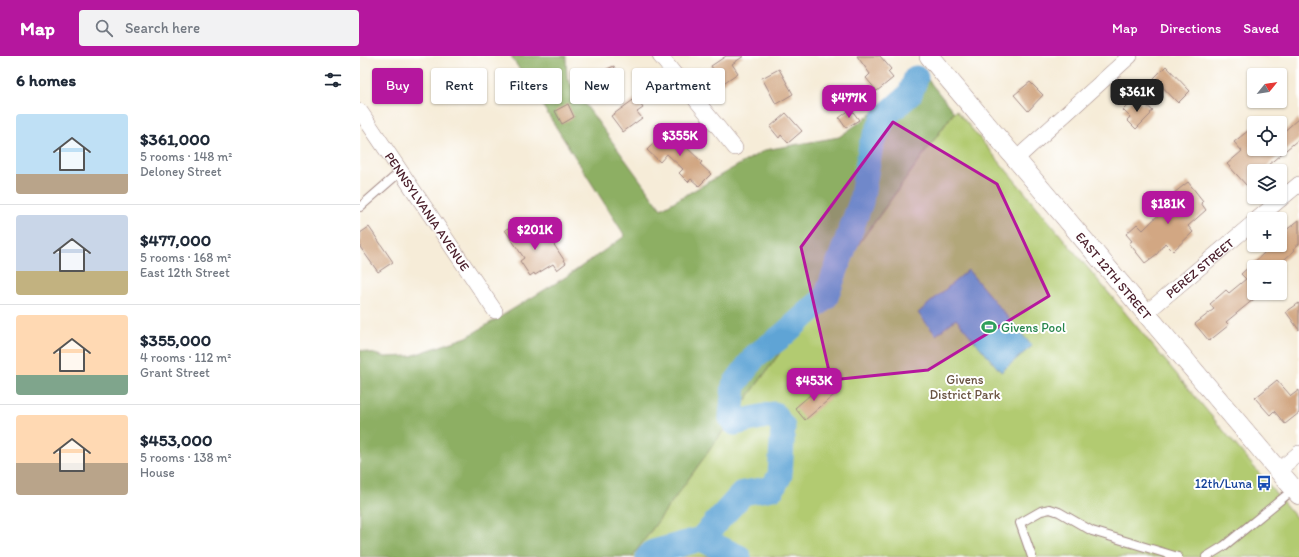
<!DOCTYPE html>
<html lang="en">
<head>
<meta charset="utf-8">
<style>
  body { margin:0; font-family:Itim,sans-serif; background:#f2f2f3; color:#1f2937; height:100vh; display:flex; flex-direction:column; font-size:15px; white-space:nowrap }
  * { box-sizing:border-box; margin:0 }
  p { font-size:13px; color:#747a83 }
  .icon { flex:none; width:22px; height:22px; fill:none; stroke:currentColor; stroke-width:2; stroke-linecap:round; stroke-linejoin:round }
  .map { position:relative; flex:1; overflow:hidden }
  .details { display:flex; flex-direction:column; background:#fff; width:360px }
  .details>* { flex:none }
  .guide { position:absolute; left:12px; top:12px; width:380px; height:36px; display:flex; gap:8px }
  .needle { width:26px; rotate:60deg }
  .controls { position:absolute; left:887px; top:12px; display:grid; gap:8px }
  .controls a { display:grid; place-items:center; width:40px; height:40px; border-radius:4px; background:#fff; box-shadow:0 1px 3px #0004; font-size:20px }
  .price { position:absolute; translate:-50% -34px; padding:0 9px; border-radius:8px; background:#b5179e; color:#fff; font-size:13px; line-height:26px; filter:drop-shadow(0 1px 2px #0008) }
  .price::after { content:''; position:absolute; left:50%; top:24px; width:12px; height:9px; margin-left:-6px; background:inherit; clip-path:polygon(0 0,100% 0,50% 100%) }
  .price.active { background:#222; color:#fff }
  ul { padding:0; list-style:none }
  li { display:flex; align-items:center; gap:12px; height:100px; padding:0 16px }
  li+li { border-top:1px solid #e0e1e3 }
  li span { display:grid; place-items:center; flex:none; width:112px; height:80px; border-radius:4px; color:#555 }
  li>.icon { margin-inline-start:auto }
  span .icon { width:48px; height:48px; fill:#fffc; stroke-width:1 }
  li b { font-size:17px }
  h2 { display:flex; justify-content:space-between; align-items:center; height:48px; padding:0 16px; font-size:17px }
  .tag { padding:0 14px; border-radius:4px; background:#fff; box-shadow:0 1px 3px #0004; font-size:14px; line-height:36px }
  .tag.active { background:#b5179e; color:#fff }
  header { display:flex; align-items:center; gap:24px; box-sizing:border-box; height:56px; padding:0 20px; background:#b5179e; color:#fff }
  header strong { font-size:19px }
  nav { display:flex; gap:22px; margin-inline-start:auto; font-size:14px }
  .search { width:280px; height:36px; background:#f2f2f3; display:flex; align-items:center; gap:10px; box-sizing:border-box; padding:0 14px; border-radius:4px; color:#747a83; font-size:15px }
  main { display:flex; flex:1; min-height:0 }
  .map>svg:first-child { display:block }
</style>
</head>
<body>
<header>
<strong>Map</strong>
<div class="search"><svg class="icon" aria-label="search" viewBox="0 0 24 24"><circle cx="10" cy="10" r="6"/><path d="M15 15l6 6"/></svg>Search here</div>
<nav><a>Map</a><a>Directions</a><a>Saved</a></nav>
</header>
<main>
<section class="details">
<h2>6 homes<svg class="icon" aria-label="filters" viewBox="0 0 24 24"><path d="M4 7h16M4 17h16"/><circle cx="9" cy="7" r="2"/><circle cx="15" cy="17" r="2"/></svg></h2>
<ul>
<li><span style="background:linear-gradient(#bfe0f5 75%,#b9a48a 0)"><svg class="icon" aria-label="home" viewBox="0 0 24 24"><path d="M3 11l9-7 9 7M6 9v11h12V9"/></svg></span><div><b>$361,000</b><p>5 rooms · 148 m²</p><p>Deloney Street</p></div></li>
<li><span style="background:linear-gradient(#c9d6e8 70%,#c2b280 0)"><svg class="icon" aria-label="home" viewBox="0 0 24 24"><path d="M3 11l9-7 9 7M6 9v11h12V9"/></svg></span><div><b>$477,000</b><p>5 rooms · 168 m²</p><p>East 12th Street</p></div></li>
<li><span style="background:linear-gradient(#ffd9b3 75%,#7fa58c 0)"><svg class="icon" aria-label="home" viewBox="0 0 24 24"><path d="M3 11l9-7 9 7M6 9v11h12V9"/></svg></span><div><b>$355,000</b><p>4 rooms · 112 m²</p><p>Grant Street</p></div></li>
<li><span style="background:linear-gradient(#ffd9b3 60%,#b9a48a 0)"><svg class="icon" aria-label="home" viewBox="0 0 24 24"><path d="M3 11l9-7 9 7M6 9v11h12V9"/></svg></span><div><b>$453,000</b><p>5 rooms · 138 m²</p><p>House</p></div></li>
</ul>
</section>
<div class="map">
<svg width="939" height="501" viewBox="0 0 939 501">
  <rect width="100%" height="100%" fill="#fff"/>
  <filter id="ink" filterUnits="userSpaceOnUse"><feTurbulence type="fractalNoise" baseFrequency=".025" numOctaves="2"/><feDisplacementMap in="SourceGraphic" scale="8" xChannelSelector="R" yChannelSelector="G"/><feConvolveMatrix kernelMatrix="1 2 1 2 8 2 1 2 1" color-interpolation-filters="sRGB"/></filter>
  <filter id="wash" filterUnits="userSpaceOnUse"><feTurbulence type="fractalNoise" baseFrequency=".012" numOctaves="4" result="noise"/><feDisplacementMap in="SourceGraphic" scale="16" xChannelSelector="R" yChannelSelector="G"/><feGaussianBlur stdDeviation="0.9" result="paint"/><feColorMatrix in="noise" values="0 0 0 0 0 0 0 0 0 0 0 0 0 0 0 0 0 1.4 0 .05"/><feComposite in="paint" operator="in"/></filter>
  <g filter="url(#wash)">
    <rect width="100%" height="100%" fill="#f6ecd8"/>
    <path fill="#b2cb71" stroke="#7e754e" d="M596,54L939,465V501H272Z"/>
    <path fill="#8daf63" stroke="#6c6747" d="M151,0H206L207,23L301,153L405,94L479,81L565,20L594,56L272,501H0V294L25,301L51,300L107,281L209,219L265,180Z"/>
    <path fill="#5fa4d5" stroke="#546280" d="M608,214L672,290L641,316L596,263L576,279L558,257Z"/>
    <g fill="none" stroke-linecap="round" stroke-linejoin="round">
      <path stroke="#5fa4d5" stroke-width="25" d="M341,483L383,437L413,432L420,419L423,371L414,358L375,367L371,362L374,329L395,300L422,280L466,241L501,146L511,89L524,61L550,38L556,22
        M288,501L293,496L341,483L379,501"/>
    </g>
    <g id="blocks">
      <path fill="#d2a783" d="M366,0H384L372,8L378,17L362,28L351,10Z
        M497,0H520L531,13L528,16L533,22L517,35L506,22L510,18Z
        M254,10L263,31L233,44L228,32L242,26L238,17Z
        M806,10L830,35L818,47L794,22Z
        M419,13L433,38L416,48L402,22Z
        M670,26L683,39L668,55L654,39Z
        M276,42L283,52L277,56L282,62L263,76L251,60Z
        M775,42L782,49L784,47L793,55L790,57L791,58L776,73L767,64L770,61L763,54Z
        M208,48L214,61L202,68L195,55Z
        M491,53L499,64L486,72L479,62Z
        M426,57L442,75L428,87L421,79L419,82L410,71Z
        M939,62V83L901,115H894V124L887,130L867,108L882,95L874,86L894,70V93H920V79Z
        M307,73L342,106L340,108L351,118L339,130L331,123L328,126L319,117L323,113L307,98L300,106L287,94Z
        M828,126L843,145L841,147L846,154L828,170L833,176L813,195L805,187L797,198L785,207L769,187L772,185L766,178L777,168L783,174L817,141L814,137Z
        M939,164V188L933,193L935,194L916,211H894V243L866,266L869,269L849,285L835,268L854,253L850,248L866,234L869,237L886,223L881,218L913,189H920V179Z
        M158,166L160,169L162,167L174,184L177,182L181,187L189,181L206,207L197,214L193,208L175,219L174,217L170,220L160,205L164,202L145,174Z
        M9,171L33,206L18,216L0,191V177Z
        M939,247V274L926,256Z
        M917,324L931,340L939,334V357L925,368L914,355L910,359L895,342Z
        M464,327L474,339L445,364L435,352Z"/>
    </g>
  </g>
  <g filter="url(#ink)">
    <use href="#blocks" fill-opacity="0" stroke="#a08682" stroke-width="1"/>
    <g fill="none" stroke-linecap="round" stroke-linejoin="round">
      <g stroke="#a08682" stroke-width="10">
        <path id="service" d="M0,151L40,116
          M672,501L660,467L681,455L690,453L699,456L732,475L818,501
          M846,501L864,490L934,433"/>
      </g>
      <g stroke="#a08682" stroke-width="16">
        <g id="minor">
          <path d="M300,0L375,92"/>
          <path id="s1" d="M0,55L135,255"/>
          <path d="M656,103L770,0"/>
          <path d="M897,163L939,128"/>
          <path id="s2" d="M786,257L894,166"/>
          <path d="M918,415L939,397"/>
        </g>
      </g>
      <g stroke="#a08682" stroke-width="20">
        <g id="tertiary">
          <path id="s3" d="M569,0L939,439"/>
        </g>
      </g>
      <use href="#service" stroke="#fff" stroke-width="8"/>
      <use href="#minor" stroke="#fff" stroke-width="15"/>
      <use href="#tertiary" stroke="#fff" stroke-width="19"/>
    </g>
  </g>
  <path fill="#b5179e" fill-opacity="0.2" stroke="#b5179e" stroke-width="3" stroke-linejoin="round" d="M533,66L637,128L689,240L568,314L471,324L441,191Z"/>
  <defs>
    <g id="stadium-bare" transform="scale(1.2)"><path d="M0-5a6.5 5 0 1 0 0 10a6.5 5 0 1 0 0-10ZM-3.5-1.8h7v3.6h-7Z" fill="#2e9e5b" stroke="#fff" stroke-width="2.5" paint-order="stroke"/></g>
    <g id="bus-bare" transform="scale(1.2)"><path d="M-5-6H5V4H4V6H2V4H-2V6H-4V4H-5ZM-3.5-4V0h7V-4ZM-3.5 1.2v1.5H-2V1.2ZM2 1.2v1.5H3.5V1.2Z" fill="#1a4fb4" stroke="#fff" stroke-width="2.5" paint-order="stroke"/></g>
  </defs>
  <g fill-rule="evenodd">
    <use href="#stadium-bare" x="629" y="271"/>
    <use href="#bus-bare" x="904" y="427"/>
  </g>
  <g text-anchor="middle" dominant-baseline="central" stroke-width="4" stroke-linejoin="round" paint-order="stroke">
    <g font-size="13" fill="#4a1f2b" stroke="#fff">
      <text stroke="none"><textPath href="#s1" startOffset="121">PENNSYLVANIA AVENUE</textPath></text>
      <text stroke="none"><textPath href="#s2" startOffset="70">PEREZ STREET</textPath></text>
      <text stroke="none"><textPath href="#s3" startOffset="287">EAST 12TH STREET</textPath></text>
    </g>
    <g font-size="13" fill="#27864d" stroke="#fff" text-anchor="start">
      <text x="641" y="271">Givens Pool</text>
    </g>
    <g font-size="13" fill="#695340" stroke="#fff">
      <text x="605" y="323">Givens<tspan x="605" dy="15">District Park</tspan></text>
    </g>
    <g font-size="13" fill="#164399" stroke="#fff" text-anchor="end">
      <text x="892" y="427">12th/Luna</text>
    </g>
  </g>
</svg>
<div class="controls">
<a><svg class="needle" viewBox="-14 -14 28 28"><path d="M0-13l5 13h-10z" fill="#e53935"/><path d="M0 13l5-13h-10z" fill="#747a83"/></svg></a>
<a><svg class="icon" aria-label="locate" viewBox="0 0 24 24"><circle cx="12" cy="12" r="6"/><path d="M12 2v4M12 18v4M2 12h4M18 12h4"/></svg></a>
<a><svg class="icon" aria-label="layers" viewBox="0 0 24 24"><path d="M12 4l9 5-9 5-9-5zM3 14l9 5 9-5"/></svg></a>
<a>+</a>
<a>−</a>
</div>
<b class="price active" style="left:777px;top:57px">$361K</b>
<b class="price" style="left:489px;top:63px">$477K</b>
<b class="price" style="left:320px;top:101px">$355K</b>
<b class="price" style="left:808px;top:169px">$181K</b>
<b class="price" style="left:175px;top:195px">$201K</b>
<b class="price" style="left:454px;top:346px">$453K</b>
<div class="guide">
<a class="tag active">Buy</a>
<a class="tag">Rent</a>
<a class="tag">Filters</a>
<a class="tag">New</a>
<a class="tag">Apartment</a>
</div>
</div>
</main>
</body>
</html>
